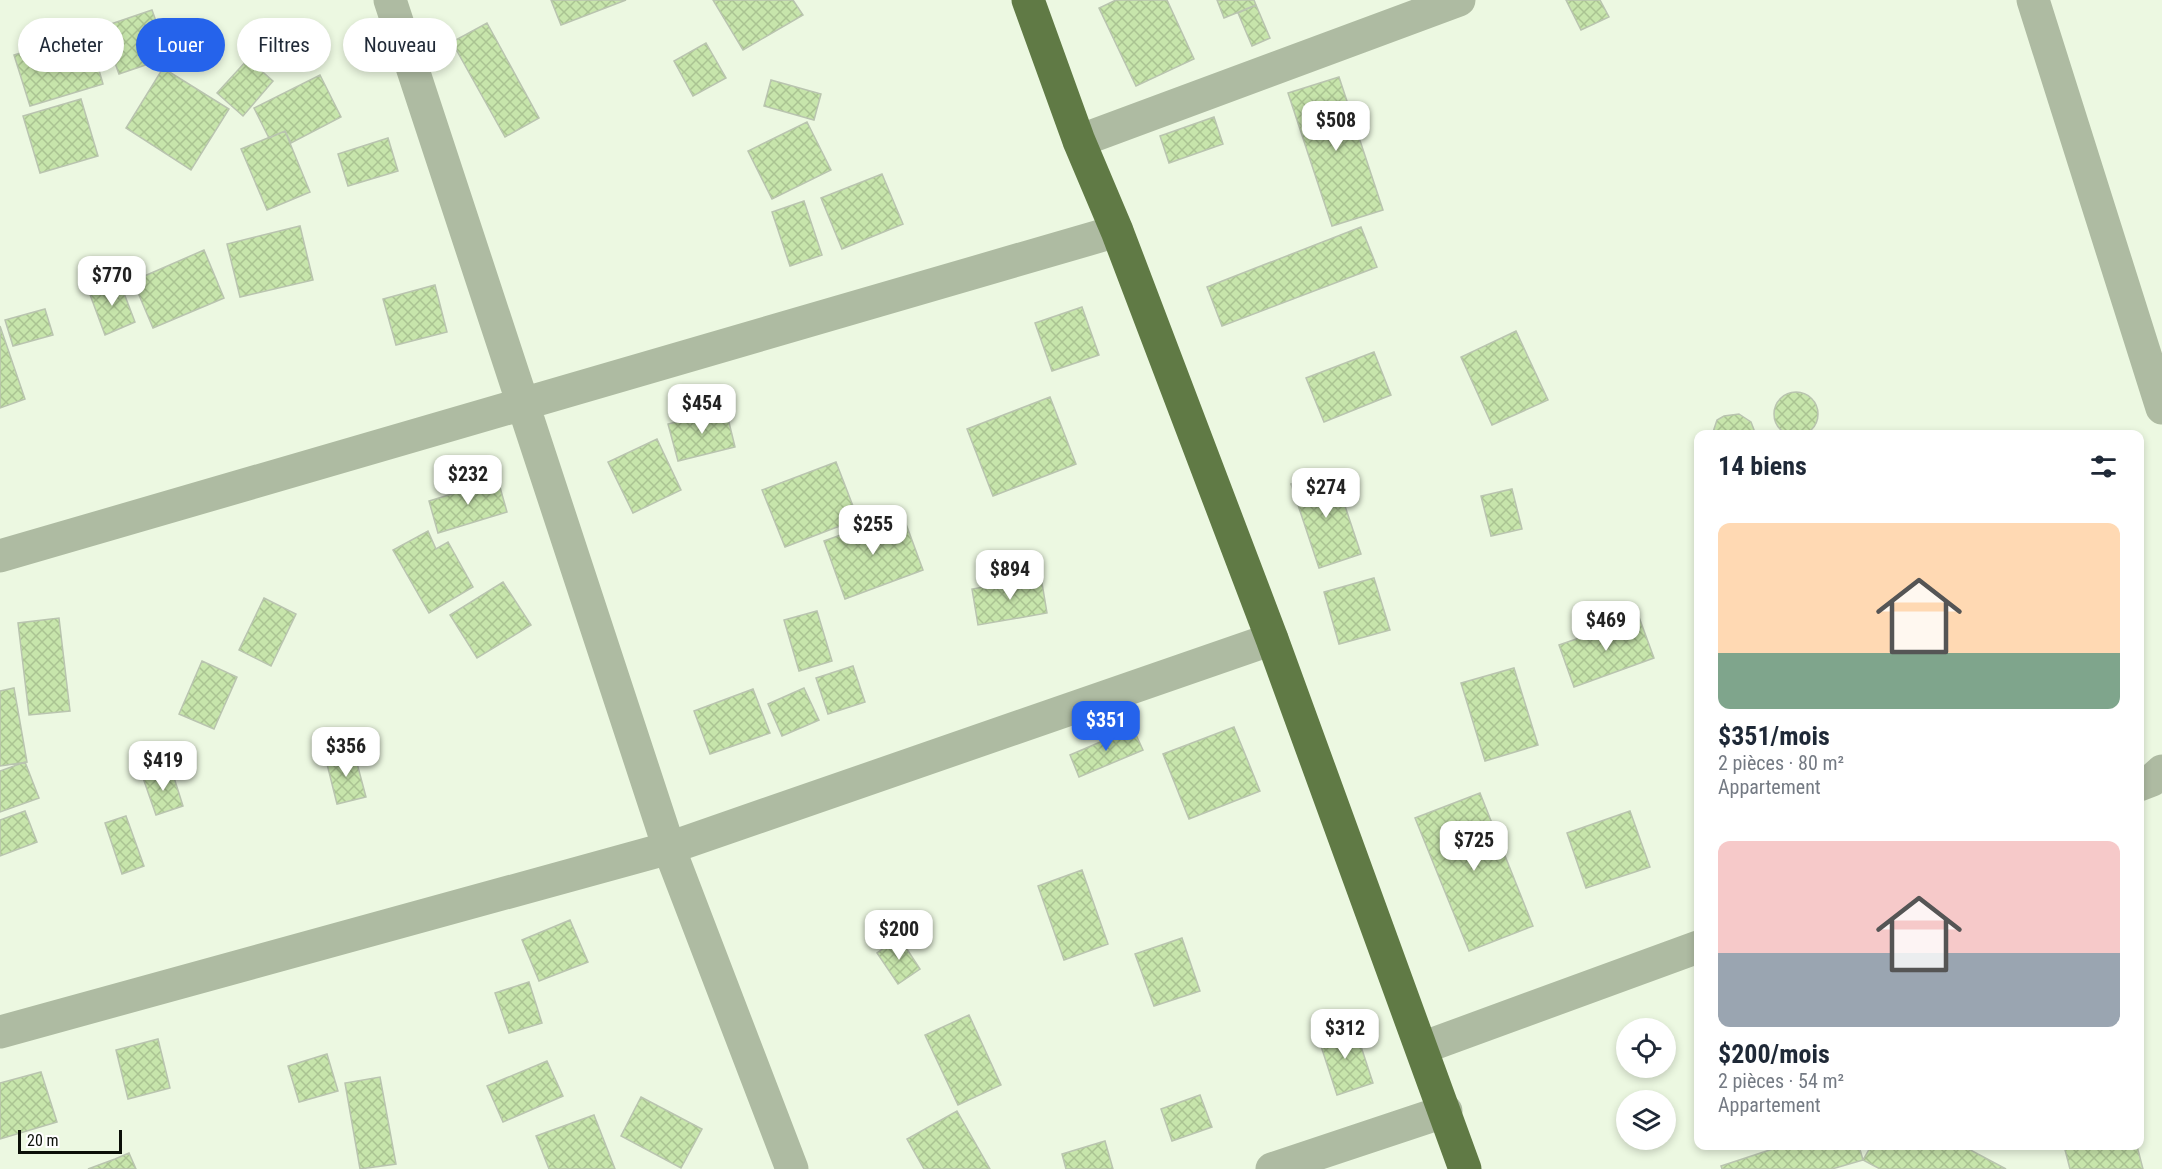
<!DOCTYPE html>
<html lang="fr">
<head>
<meta charset="utf-8">
<style>
  body { margin:0; font-family:"Roboto Condensed",sans-serif; background:#f2f2f3; color:#1f2937; height:100vh; display:flex; flex-direction:column; font-size:22px; white-space:nowrap }
  * { box-sizing:border-box; margin:0 }
  p { font-size:20px; color:#747a83 }
  .icon { flex:none; width:33px; height:33px; fill:none; stroke:currentColor; stroke-width:2; stroke-linecap:round; stroke-linejoin:round }
  .map { position:relative; flex:1; overflow:hidden }
  .panel { position:absolute; left:1694px; top:430px; width:450px; height:720px; display:flex; flex-direction:column; background:#fff; border-radius:12px; box-shadow:0 3px 9px #0003 }
  .panel>* { flex:none }
  .banner { position:absolute; left:18px; top:18px; width:570px; height:54px; display:flex; gap:12px }
  .buttons { position:absolute; left:1616px; top:1018px; display:grid; gap:12px }
  .buttons a { display:grid; place-items:center; width:60px; height:60px; border-radius:50%; background:#fff; box-shadow:0 3px 9px #0003; font-size:30px }
  .scale { position:absolute; left:18px; bottom:15px; width:104px; box-sizing:border-box; padding-left:6px; border:3px solid #0b0f08; border-top:0; font-size:16px; line-height:21px; white-space:nowrap; color:#0b0f08; -webkit-text-stroke:4px #fff; paint-order:stroke }
  .price { position:absolute; translate:-50% -51px; padding:0 14px; border-radius:12px; background:#fff; color:#222; font-size:20px; line-height:39px; filter:drop-shadow(0 2px 3px #0008) }
  .price::after { content:''; position:absolute; left:50%; top:36px; width:18px; height:14px; margin-left:-9px; background:inherit; clip-path:polygon(0 0,100% 0,50% 100%) }
  .price.selected { background:#2563eb; color:#fff }
  ul { padding:0; list-style:none }
  li { display:grid; align-content:center; gap:12px; height:318px; padding:0 24px }
  li span { display:grid; place-items:center; height:186px; border-radius:12px; color:#555 }
  li>.icon { margin-inline-start:auto }
  span .icon { width:108px; height:108px; fill:#fffc; stroke-width:1 }
  li b { font-size:26px }
  h2 { display:flex; justify-content:space-between; align-items:center; height:72px; padding:0 24px; font-size:26px }
  .tag { padding:0 21px; border-radius:27px; background:#fff; box-shadow:0 3px 9px #0003; font-size:21px; line-height:54px }
  .tag.selected { background:#2563eb; color:#fff }
  .map>svg:first-child { display:block }
</style>
</head>
<body>
<div class="map">
<svg width="2162" height="1169" viewBox="0 0 2162 1169">
  <defs>
    <pattern id="building-cross-hatch" width="8" height="8" patternUnits="userSpaceOnUse" patternTransform="scale(1.5)"><rect width="8" height="8" fill="#c7e5ab"/><path d="M0 0l8 8M0 8l8-8" fill="none" stroke="#aac392"/></pattern>
  </defs>
  <rect width="100%" height="100%" fill="#ecf8e1"/>
  <path fill="url(#building-cross-hatch)" stroke="#b9c4af" stroke-width="1.5" d="M551,0H626L561,25Z
    M713,0H793L803,15L743,50Z
    M1116,0H1167L1194,59L1136,86L1099,8Z
    M1217,0H1254L1256,5L1224,18Z
    M1566,0H1600L1609,17L1581,30Z
    M1256,5L1270,38L1252,46L1238,13Z
    M152,10L169,57L119,74L102,27Z
    M487,23L539,118L505,137L452,42Z
    M88,32L103,84L30,106L14,55Z
    M706,43L726,78L693,96L674,61Z
    M248,59L273,81L243,116L217,93Z
    M163,68L229,109L191,170L126,128Z
    M320,75L341,117L291,143L285,131L269,138L254,108Z
    M1339,77L1383,210L1332,226L1288,93Z
    M771,80L821,94L814,120L764,106Z
    M81,99L98,156L40,173L23,116Z
    M1214,117L1223,144L1169,163L1160,136Z
    M807,122L831,170L772,199L748,151Z
    M285,131L310,192L267,210L241,149Z
    M388,138L398,171L348,186L338,154Z
    M882,174L903,224L842,249L821,198Z
    M804,201L822,255L790,266L772,212Z
    M300,226L313,280L240,297L227,244Z
    M1361,227L1377,267L1222,326L1207,287Z
    M204,250L224,298L153,328L133,281Z
    M119,280L135,322L105,335L89,292Z
    M435,285L447,332L396,345L383,299Z
    M1082,307L1099,355L1052,371L1035,323Z
    M45,309L53,335L13,346L5,320Z
    M0,326L25,399L0,408Z
    M1516,331L1548,400L1492,425L1461,357Z
    M1374,352L1391,395L1324,422L1306,378Z
    M1774 414a22 22 0 1 1 44 0a22 22 0 1 1-44 0Z
    M1050,397L1076,464L993,496L967,429Z
    M726,410L735,447L678,461L668,424Z
    M1739,414L1751,422L1756,435H1712L1717,420L1724,416Z
    M657,439L681,490L633,513L608,462Z
    M836,462L858,519L785,547L762,490Z
    M1333,470L1361,554L1319,568L1291,484Z
    M498,480L507,512L438,533L429,501Z
    M1512,489L1522,529L1491,536L1481,496Z
    M902,513L923,570L845,599L824,541Z
    M428,531L436,549L448,542L473,587L429,613L393,550Z
    M1041,577L1047,613L978,625L972,589Z
    M1374,578L1390,630L1339,644L1324,592Z
    M503,582L531,625L477,658L450,615Z
    M264,598L296,614L271,666L239,650Z
    M817,611L832,661L799,671L784,620Z
    M1639,617L1654,658L1574,687L1559,645Z
    M59,618L70,711L29,715L18,623Z
    M202,661L237,677L214,729L179,714Z
    M853,666L865,702L828,714L816,678Z
    M1514,668L1538,745L1485,761L1461,683Z
    M14,688L27,762L0,766V691Z
    M804,688L819,720L782,736L768,704Z
    M753,689L770,733L710,754L694,711Z
    M1234,727L1260,791L1189,819L1163,754Z
    M1133,728L1143,750L1079,777L1070,755Z
    M354,752L366,797L337,804L326,760Z
    M25,762L39,798L0,812V771Z
    M171,768L183,806L156,815L143,778Z
    M1480,793L1533,926L1469,951L1415,818Z
    M25,811L37,842L0,856V820Z
    M1630,811L1650,867L1586,888L1567,833Z
    M126,816L144,866L122,874L105,823Z
    M1082,870L1108,944L1064,960L1038,886Z
    M570,920L588,962L539,981L522,940Z
    M899,937L920,969L898,984L877,953Z
    M1182,938L1200,991L1154,1006L1135,954Z
    M529,982L542,1023L509,1033L495,993Z
    M969,1015L1001,1085L958,1105L925,1035Z
    M1354,1025L1373,1083L1337,1095L1318,1037Z
    M158,1039L170,1088L128,1099L116,1050Z
    M327,1054L338,1091L299,1102L288,1066Z
    M547,1061L563,1096L503,1122L487,1086Z
    M41,1072L57,1122L0,1139V1083Z
    M380,1077L396,1164L360,1169L345,1083Z
    M1200,1095L1212,1127L1172,1141L1161,1109Z
    M641,1097L702,1129L681,1168L621,1136Z
    M957,1111L990,1169H924L907,1139Z
    M594,1115L615,1169H549L536,1136Z
    M1105,1141L1113,1169H1066L1062,1154Z
    M1782,1146H1859L1863,1160L1832,1169H1722L1721,1166Z
    M1871,1146H1963L2006,1169H1880L1863,1160Z
    M2064,1146H2137L2143,1169H2070Z
    M129,1153L136,1169H88L115,1159Z"/>
  <g fill="none" stroke-linecap="round" stroke-linejoin="round">
    <path stroke="#aebba2" stroke-width="33" d="M390,0L669,848L792,1169
      M2033,0L2162,408
      M1079,141L1459,0
      M0,556L1117,231
      M2139,785L2152,780L2162,771
      M0,1032L669,848L1272,639
      M1422,1048L1698,947
      M1272,1169L1446,1111"/>
    <path stroke="#607a45" stroke-width="33" d="M1028,0L1079,141L1117,231L1272,639L1465,1169"/>
  </g>
</svg>
<div class="buttons">
<a><svg class="icon" aria-label="locate" viewBox="0 0 24 24"><circle cx="12" cy="12" r="6"/><path d="M12 2v4M12 18v4M2 12h4M18 12h4"/></svg></a>
<a><svg class="icon" aria-label="layers" viewBox="0 0 24 24"><path d="M12 4l9 5-9 5-9-5zM3 14l9 5 9-5"/></svg></a>
</div>
<div class="scale">20 m</div>
<b class="price" style="left:1336px;top:152px">$508</b>
<b class="price" style="left:112px;top:307px">$770</b>
<b class="price" style="left:702px;top:435px">$454</b>
<b class="price" style="left:468px;top:506px">$232</b>
<b class="price" style="left:1326px;top:519px">$274</b>
<b class="price" style="left:873px;top:556px">$255</b>
<b class="price" style="left:1010px;top:601px">$894</b>
<b class="price" style="left:1606px;top:652px">$469</b>
<b class="price selected" style="left:1106px;top:752px">$351</b>
<b class="price" style="left:346px;top:778px">$356</b>
<b class="price" style="left:163px;top:792px">$419</b>
<b class="price" style="left:1474px;top:872px">$725</b>
<b class="price" style="left:899px;top:961px">$200</b>
<b class="price" style="left:1345px;top:1060px">$312</b>
<div class="banner">
<a class="tag">Acheter</a>
<a class="tag selected">Louer</a>
<a class="tag">Filtres</a>
<a class="tag">Nouveau</a>
</div>
<section class="panel">
<h2>14 biens<svg class="icon" aria-label="filters" viewBox="0 0 24 24"><path d="M4 7h16M4 17h16"/><circle cx="9" cy="7" r="2"/><circle cx="15" cy="17" r="2"/></svg></h2>
<ul>
<li><span style="background:linear-gradient(#ffd9b3 70%,#7fa58c 0)"><svg class="icon" aria-label="home" viewBox="0 0 24 24"><path d="M3 11l9-7 9 7M6 9v11h12V9"/></svg></span><div><b>$351/mois</b><p>2 pièces · 80 m²</p><p>Appartement</p></div></li>
<li><span style="background:linear-gradient(#f6c9c9 60%,#9aa5b1 0)"><svg class="icon" aria-label="home" viewBox="0 0 24 24"><path d="M3 11l9-7 9 7M6 9v11h12V9"/></svg></span><div><b>$200/mois</b><p>2 pièces · 54 m²</p><p>Appartement</p></div></li>
</ul>
</section>
</div>
</body>
</html>
